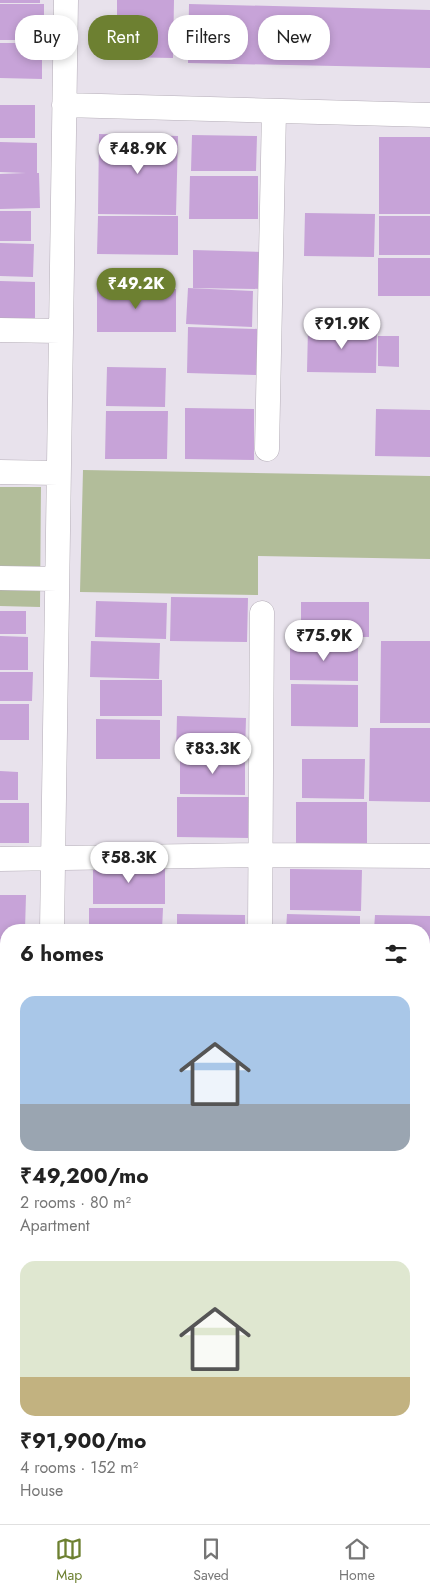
<!DOCTYPE html>
<html lang="en">
<head>
<meta charset="utf-8">
<style>
  body { margin:0; font-family:Jost,sans-serif; background:#f6f6f6; color:#222; height:100vh; display:flex; flex-direction:column; font-size:19px; white-space:nowrap }
  * { box-sizing:border-box; margin:0 }
  p { font-size:16px; color:#767676 }
  .icon { flex:none; width:28px; height:28px; fill:none; stroke:currentColor; stroke-width:2; stroke-linecap:round; stroke-linejoin:round }
  .map { position:relative; flex:1; overflow:hidden }
  .sheet { position:absolute; left:0px; top:924px; width:430px; height:601px; display:flex; flex-direction:column; background:#fff; border-radius:20px 20px 0 0; box-shadow:0 2px 8px #0003 }
  .sheet>* { flex:none }
  .guide { position:absolute; left:15px; top:15px; width:400px; height:45px; display:flex; gap:10px }
  .price { position:absolute; translate:-50% -42px; padding:0 11px; border-radius:18px; background:#fff; color:#222; font-size:16px; line-height:32px; filter:drop-shadow(0 1px 2px #0008) }
  .price::after { content:''; position:absolute; left:50%; top:30px; width:15px; height:11px; margin-left:-8px; background:inherit; clip-path:polygon(0 0,100% 0,50% 100%) }
  .price.current { background:#6d8031; color:#fff }
  ul { padding:0; list-style:none }
  li { display:grid; align-content:center; gap:10px; height:265px; padding:0 20px }
  li span { display:grid; place-items:center; height:155px; border-radius:15px; color:#555 }
  li>.icon { margin-inline-start:auto }
  span .icon { width:90px; height:90px; fill:#fffc; stroke-width:1 }
  li b { font-size:21px }
  h2 { display:flex; justify-content:space-between; align-items:center; height:60px; padding:0 20px; font-size:21px }
  .chip { padding:0 18px; border-radius:20px; background:#fff; box-shadow:0 2px 8px #0003; font-size:18px; line-height:45px }
  .chip.current { background:#6d8031; color:#fff }
  .tabs { display:flex; justify-content:space-around; align-items:center; height:70px; border-top:1px solid #e0e0e0; background:#fff; font-size:14px; color:#767676 }
  .tabs a { display:grid; justify-items:center; gap:2px }
  .tabs .current { color:#6d8031 }
  .map>svg:first-child { display:block }
</style>
</head>
<body>
<div class="map">
<svg width="430" height="1524" viewBox="0 0 430 1524">
  <rect width="100%" height="100%" fill="#e8e2ec"/>
  <path fill="#b2bd9a" d="M83,470L430,476V559L258,556V595L80,592Z
    M0,487H41L40,607L0,606Z
    M430,1437V1524H400L402,1519H424V1455Z"/>
  <path fill="#c7a3d8" d="M0,0H40V3H0Z
    M117,0H174L173,58L117,57Z
    M0,4H44V40H0Z
    M189,4L430,10V68L188,63Z
    M0,43H42V79L0,78Z
    M0,105H35V138H0Z
    M99,134L178,136L176,215L98,214Z
    M192,135L257,136L256,171H191Z
    M379,137H430V214H379Z
    M0,142L37,143V173H39L40,208L0,209V174L26,173L0,172Z
    M190,176H258V219H189Z
    M0,211H31V241H0Z
    M305,213L375,214L374,257L304,256Z
    M98,216H178V255L97,254Z
    M379,216H430V255H379Z
    M0,243L34,244L33,277L0,276Z
    M193,250L264,252L263,289L193,288Z
    M378,258H430V296H378Z
    M0,281L35,282V319H0Z
    M97,288L176,289V332H97Z
    M188,288L253,291L252,327L186,324Z
    M188,327L259,329L258,375L187,373Z
    M308,328L377,329L376,373L307,372Z
    M378,336H399V367L378,366Z
    M107,367L166,368L165,407L106,406Z
    M185,408L254,409V460L185,459Z
    M376,409L430,410V457L375,456Z
    M106,411H168L167,459H105Z
    M171,597L248,598L247,642L170,641Z
    M96,601L167,603L166,639L95,637Z
    M301,602H369V637H301Z
    M0,611H26V634H0Z
    M0,636L28,637V670H0Z
    M91,641L160,643L159,679L90,677Z
    M381,641H430V723H380Z
    M290,644H358V681L290,680Z
    M0,672H33L32,701H0Z
    M100,680H162V716H100Z
    M291,684L358,685V727L291,726Z
    M0,704H29V740H0Z
    M177,716L246,718L245,754L176,753Z
    M96,719L160,720V759H96Z
    M370,728H430V802L369,801Z
    M180,756H245V795L180,794Z
    M302,759H365L364,799L302,798Z
    M0,771L18,772V800H0Z
    M177,797H251L250,838L177,837Z
    M296,802H367V844L296,843Z
    M0,803H29V843H0Z
    M93,864H165V904H93Z
    M290,869L362,870L361,911L290,910Z
    M0,895H26L25,930H6V962H0Z
    M89,908H163L162,930H89Z
    M177,914L245,915V930H177Z
    M287,914L360,916V930H286Z
    M375,915L430,916V958H424V930H374Z
    M0,965H6V1038H0Z
    M424,990H430V1029H424Z
    M424,1030H430V1065H424Z
    M424,1109H430V1147H424Z
    M0,1377H6V1460H0Z
    M76,1519H118V1524H76Z
    M128,1519H157V1523H128Z
    M160,1519H193V1524H159Z
    M195,1519H232V1524H195Z
    M271,1519H316V1524H271Z"/>
  <g fill="none" stroke-linecap="round" stroke-linejoin="round">
    <g stroke="#b5aeb8" stroke-width="25">
      <path id="street" d="M64,105L430,115
        M0,330L60,331
        M267,449L274,111
        M0,472L58,473
        M0,578L57,579
        M0,859L260,855L430,856
        M52,930L66,0
        M260,930L262,613
        M0,1057H6
        M424,1243L430,1244
        M0,1336H6
        M424,1389L430,1373
        M48,1519V1524
        M376,1524L377,1519"/>
    </g>
    <use href="#street" stroke="#fff" stroke-width="24"/>
  </g>
</svg>
<b class="price" style="left:138px;top:175px">₹48.9K</b>
<b class="price current" style="left:136px;top:310px">₹49.2K</b>
<b class="price" style="left:342px;top:350px">₹91.9K</b>
<b class="price" style="left:324px;top:662px">₹75.9K</b>
<b class="price" style="left:213px;top:775px">₹83.3K</b>
<b class="price" style="left:129px;top:884px">₹58.3K</b>
<div class="guide">
<a class="chip">Buy</a>
<a class="chip current">Rent</a>
<a class="chip">Filters</a>
<a class="chip">New</a>
</div>
<section class="sheet">
<h2>6 homes<svg class="icon" aria-label="filters" viewBox="0 0 24 24"><path d="M4 7h16M4 17h16"/><circle cx="9" cy="7" r="2"/><circle cx="15" cy="17" r="2"/></svg></h2>
<ul>
<li><span style="background:linear-gradient(#a9c7e8 70%,#9aa5b1 0)"><svg class="icon" aria-label="home" viewBox="0 0 24 24"><path d="M3 11l9-7 9 7M6 9v11h12V9"/></svg></span><div><b>₹49,200/mo</b><p>2 rooms · 80 m²</p><p>Apartment</p></div></li>
<li><span style="background:linear-gradient(#dfe7d0 75%,#c2b280 0)"><svg class="icon" aria-label="home" viewBox="0 0 24 24"><path d="M3 11l9-7 9 7M6 9v11h12V9"/></svg></span><div><b>₹91,900/mo</b><p>4 rooms · 152 m²</p><p>House</p></div></li>
</ul>
</section>
</div>
<nav class="tabs">
<a class="current"><svg class="icon" aria-label="map" viewBox="0 0 24 24"><path d="M3 6l6-2 6 2 6-2v14l-6 2-6-2-6 2zM9 4v14M15 6v14"/></svg>Map</a>
<a><svg class="icon" aria-label="saved" viewBox="0 0 24 24"><path d="M7 4h10v16l-5-4-5 4z"/></svg>Saved</a>
<a><svg class="icon" aria-label="home" viewBox="0 0 24 24"><path d="M3 11l9-7 9 7M6 9v11h12V9"/></svg>Home</a>
</nav>
</body>
</html>
